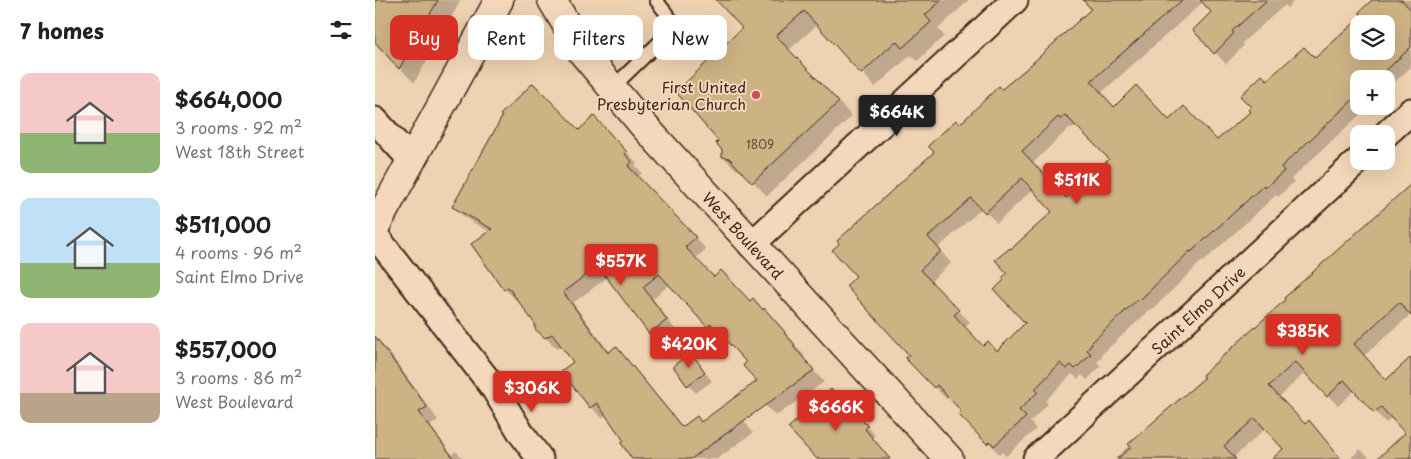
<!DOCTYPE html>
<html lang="en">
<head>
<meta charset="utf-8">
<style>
  body { margin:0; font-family:"Playpen Sans",sans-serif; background:#f2f2f2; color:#202124; height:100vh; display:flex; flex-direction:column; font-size:19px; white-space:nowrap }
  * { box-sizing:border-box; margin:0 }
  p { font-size:16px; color:#757577 }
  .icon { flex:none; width:28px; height:28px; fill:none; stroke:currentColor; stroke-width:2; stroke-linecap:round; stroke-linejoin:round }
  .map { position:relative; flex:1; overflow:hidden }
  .drawer { display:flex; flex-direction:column; background:#fff; width:375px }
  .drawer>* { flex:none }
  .guide { position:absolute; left:15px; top:15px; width:475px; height:45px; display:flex; gap:10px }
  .buttons { position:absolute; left:975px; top:15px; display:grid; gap:10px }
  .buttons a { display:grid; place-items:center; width:45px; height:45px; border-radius:10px; background:#fff; box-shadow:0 5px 20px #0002; font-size:25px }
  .price { position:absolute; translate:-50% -42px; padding:0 11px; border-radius:5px; background:#d93025; color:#fff; font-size:16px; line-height:32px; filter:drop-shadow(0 1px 2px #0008) }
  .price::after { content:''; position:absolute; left:50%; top:30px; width:15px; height:11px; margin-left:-8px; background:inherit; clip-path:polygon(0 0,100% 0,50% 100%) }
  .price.active { background:#222; color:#fff }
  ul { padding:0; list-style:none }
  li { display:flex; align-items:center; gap:15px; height:125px; padding:0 20px }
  li span { display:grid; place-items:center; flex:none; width:140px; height:100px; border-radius:10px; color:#555 }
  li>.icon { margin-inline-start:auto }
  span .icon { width:60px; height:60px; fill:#fffc; stroke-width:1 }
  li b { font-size:21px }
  h2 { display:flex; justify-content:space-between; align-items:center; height:60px; padding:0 20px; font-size:21px }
  .chip { padding:0 18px; border-radius:10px; background:#fff; box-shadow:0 5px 20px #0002; font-size:18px; line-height:45px }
  .chip.active { background:#d93025; color:#fff }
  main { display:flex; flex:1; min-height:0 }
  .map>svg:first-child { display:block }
</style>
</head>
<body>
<main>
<section class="drawer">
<h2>7 homes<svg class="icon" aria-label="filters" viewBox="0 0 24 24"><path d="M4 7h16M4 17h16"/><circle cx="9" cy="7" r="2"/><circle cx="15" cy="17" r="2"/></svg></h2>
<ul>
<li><span style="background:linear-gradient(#f6c9c9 60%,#8fb573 0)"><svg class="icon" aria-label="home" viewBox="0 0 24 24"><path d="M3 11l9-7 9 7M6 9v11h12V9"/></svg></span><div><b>$664,000</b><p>3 rooms · 92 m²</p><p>West 18th Street</p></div></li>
<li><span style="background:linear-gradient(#bfe0f5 65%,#8fb573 0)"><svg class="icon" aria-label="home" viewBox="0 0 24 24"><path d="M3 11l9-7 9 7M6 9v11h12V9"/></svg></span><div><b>$511,000</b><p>4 rooms · 96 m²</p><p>Saint Elmo Drive</p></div></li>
<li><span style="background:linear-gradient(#f6c9c9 70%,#b9a48a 0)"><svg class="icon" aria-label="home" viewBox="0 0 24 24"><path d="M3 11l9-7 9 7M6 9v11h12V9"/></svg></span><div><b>$557,000</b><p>3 rooms · 86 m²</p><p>West Boulevard</p></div></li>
</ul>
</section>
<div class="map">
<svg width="1036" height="459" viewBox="0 0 1036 459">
  <rect width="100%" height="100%" fill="#efd2b1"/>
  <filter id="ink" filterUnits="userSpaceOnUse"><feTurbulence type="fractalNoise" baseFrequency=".02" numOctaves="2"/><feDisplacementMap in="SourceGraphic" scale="10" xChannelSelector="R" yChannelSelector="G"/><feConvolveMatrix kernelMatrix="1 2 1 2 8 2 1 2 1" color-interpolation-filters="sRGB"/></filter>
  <g filter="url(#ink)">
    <path fill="#0003" fill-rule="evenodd" d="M0,0H86L39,83L0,41Z
      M347,0H594L563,29L569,36L542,61L536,55L500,87L443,24L414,50L477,116L392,196L368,171L362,170L348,157L369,28Z
      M720,0H920L912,8L910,5L867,43L869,45L851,64L820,31L838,12L828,2L726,93L740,108L795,122L842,142L877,113L892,82L941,60L989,16L1000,0H1036V67L1011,90V79H984V106H994L916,179L919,182L903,197L901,195L828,262L827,261L777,310L776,309L726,355L728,356L722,362L726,366L712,380L707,375L703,379L697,374L670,401L673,404L655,422L661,429L631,456L627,452L624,454L574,396L571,399L532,358L536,355L483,276L561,152L586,126L718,9ZM984,24H1011V51H984ZM702,125L736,159L691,199L658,163L695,127L697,129ZM658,189L679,211L631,280L652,323L622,352L608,347L589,327L595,322L555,282L576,263L563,248L607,208L622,223Z
      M230,128L262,163L260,165L267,173L263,177L331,249L320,259L339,278L400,321L420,343L419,345L430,356L428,358L449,382L401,416L390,405L383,381L373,362L347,334L344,337L333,326L295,284L278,299L302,332L286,344L275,334L233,277L198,303L235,353L241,348L252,359L308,428L364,414L378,433L342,459H259L251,441L231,414L227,418L216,407L200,362L187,345L182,349L161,328V324L143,298L141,300L130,289L115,232L90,218L79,207L204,132Z
      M1036,186V314L989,356L1012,381L1036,358V459H1004L1032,433L1017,417L1011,423L980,390L963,406L931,372L904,397L930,426L934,422L944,433L965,459H899L910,449L891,428L859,457L860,459H740L787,414L789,416Z
      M5,344L17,356L63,420L55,426L77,454L81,451L89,459H0V352Z
      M315,354L337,381L321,393L313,385Z
      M456,390L500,435L497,437L515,459H443Z
      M985,449L996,459H975Z"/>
    <path fill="#cdb284" stroke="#3b2a1e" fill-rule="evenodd" d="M0,0H63L24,69L0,42Z
      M341,0H567L550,15L556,22L527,48L521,41L486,74L429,11L401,36L464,102L377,183L354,158L347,157V150L341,143L343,141L301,92L367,28Z
      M708,0H807L716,81L739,107L761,85L794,120L809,106L842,140L875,112L873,110L876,107L865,96L887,75L892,80L929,47L940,58L987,16L984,12L997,0H1027L1036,10V47L1002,79H984V94L906,167L909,171L891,187L889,185L816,252L815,251L765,300L764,298L716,343L717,344L712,350L716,354L700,369L696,365L691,369L685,363L660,389L663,392L644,410L651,417L619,446L615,441L612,444L583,414L586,411L562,385L559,388L530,358L534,355L471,286L481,276L457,250L464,244L462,241L559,152L553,146L581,120L585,124L624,86L627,89L651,69L716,9ZM984,24H1011V51H984ZM690,115L734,159L691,198L647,151L683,117L685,119ZM647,178L677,212L636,249L635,248L620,260L632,273L627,278L629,280L619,290L650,323L622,351L613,341L608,346L579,315L584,310L545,270L566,251L553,237L596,198L610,213Z
      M825,0H892L857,31L859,33L839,54L818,30L836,12Z
      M158,83L204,130L219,116L252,152L250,154L257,162L253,166L321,237L310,247L339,277L346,270L375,301L378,298L388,310L389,308L410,332L409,333L420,345L418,346L439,370L316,459H257L246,443L249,441L222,403L215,408L186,371L198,362L177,334L170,338L160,329V324L133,287L129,290L96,244L117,229L77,207L127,117L125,115ZM223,266L274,334L292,320L268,287L284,274L332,327L336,324L371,362L368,366L382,381L326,422L322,416L307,427L241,346L233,353L188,292Z
      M1036,184V316L1024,302L979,344L1011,380L1036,357V459H1002L1030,433L1006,407L999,413L969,380L952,397L920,362L894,386L930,424L934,420L966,459H897L908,449L880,418L849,446L861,459H742L756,447L753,444L829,378L827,375L910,300L909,298Z
      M0,336L52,407L44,412L79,459H0Z
      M316,352L330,372L312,386L298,366Z
      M456,389L493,426L490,429L515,459H442L413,428Z"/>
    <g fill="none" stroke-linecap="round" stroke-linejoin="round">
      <g stroke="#3b2a1e" stroke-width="16">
        <path id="lane" d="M237,88L301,26L281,0"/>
      </g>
      <g stroke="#3b2a1e" stroke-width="29">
        <g id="street">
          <path d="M0,120L36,160"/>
          <path d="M1011,134L1036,111"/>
          <path d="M0,235L118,387L146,433L165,459"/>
          <path d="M376,245L640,0"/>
          <path id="s1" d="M661,459L984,160"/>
        </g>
      </g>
      <g stroke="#3b2a1e" stroke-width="31">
        <g id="secondary">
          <path id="s2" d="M177,0L208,53L269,126L574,459"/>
          <path d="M0,227L124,0"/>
        </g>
      </g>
      <use href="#lane" stroke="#f5d8bb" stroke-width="12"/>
      <use href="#street" stroke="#f5d8bb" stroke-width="25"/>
      <use href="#secondary" stroke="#f5d8bb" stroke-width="28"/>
    </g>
  </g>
  <circle fill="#d1495b" stroke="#f5d8bb" stroke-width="2" cx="381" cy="95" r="5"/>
  <g text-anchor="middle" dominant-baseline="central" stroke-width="4" stroke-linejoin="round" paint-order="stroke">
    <g font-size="12" fill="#604c38">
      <text x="385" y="144">1809</text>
    </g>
    <g font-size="15" fill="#3b2a1e" stroke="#f5d8bb" text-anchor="end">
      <text x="371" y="86">First United<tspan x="371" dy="17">Presbyterian Church</tspan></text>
    </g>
    <g font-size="15" fill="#3b2a1e" stroke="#f5d8bb">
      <text stroke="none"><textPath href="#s2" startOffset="304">West Boulevard</textPath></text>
      <text stroke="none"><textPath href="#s1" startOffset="220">Saint Elmo Drive</textPath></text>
    </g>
  </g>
</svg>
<div class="buttons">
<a><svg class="icon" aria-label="layers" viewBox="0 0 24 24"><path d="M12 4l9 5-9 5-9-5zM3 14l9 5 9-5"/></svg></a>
<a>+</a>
<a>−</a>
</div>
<b class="price active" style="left:522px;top:137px">$664K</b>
<b class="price" style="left:702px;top:205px">$511K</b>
<b class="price" style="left:246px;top:286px">$557K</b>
<b class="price" style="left:928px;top:356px">$385K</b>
<b class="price" style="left:314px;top:369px">$420K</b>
<b class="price" style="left:157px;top:413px">$306K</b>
<b class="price" style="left:461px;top:432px">$666K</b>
<div class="guide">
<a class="chip active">Buy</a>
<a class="chip">Rent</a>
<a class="chip">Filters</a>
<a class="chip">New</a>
</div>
</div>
</main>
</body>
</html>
